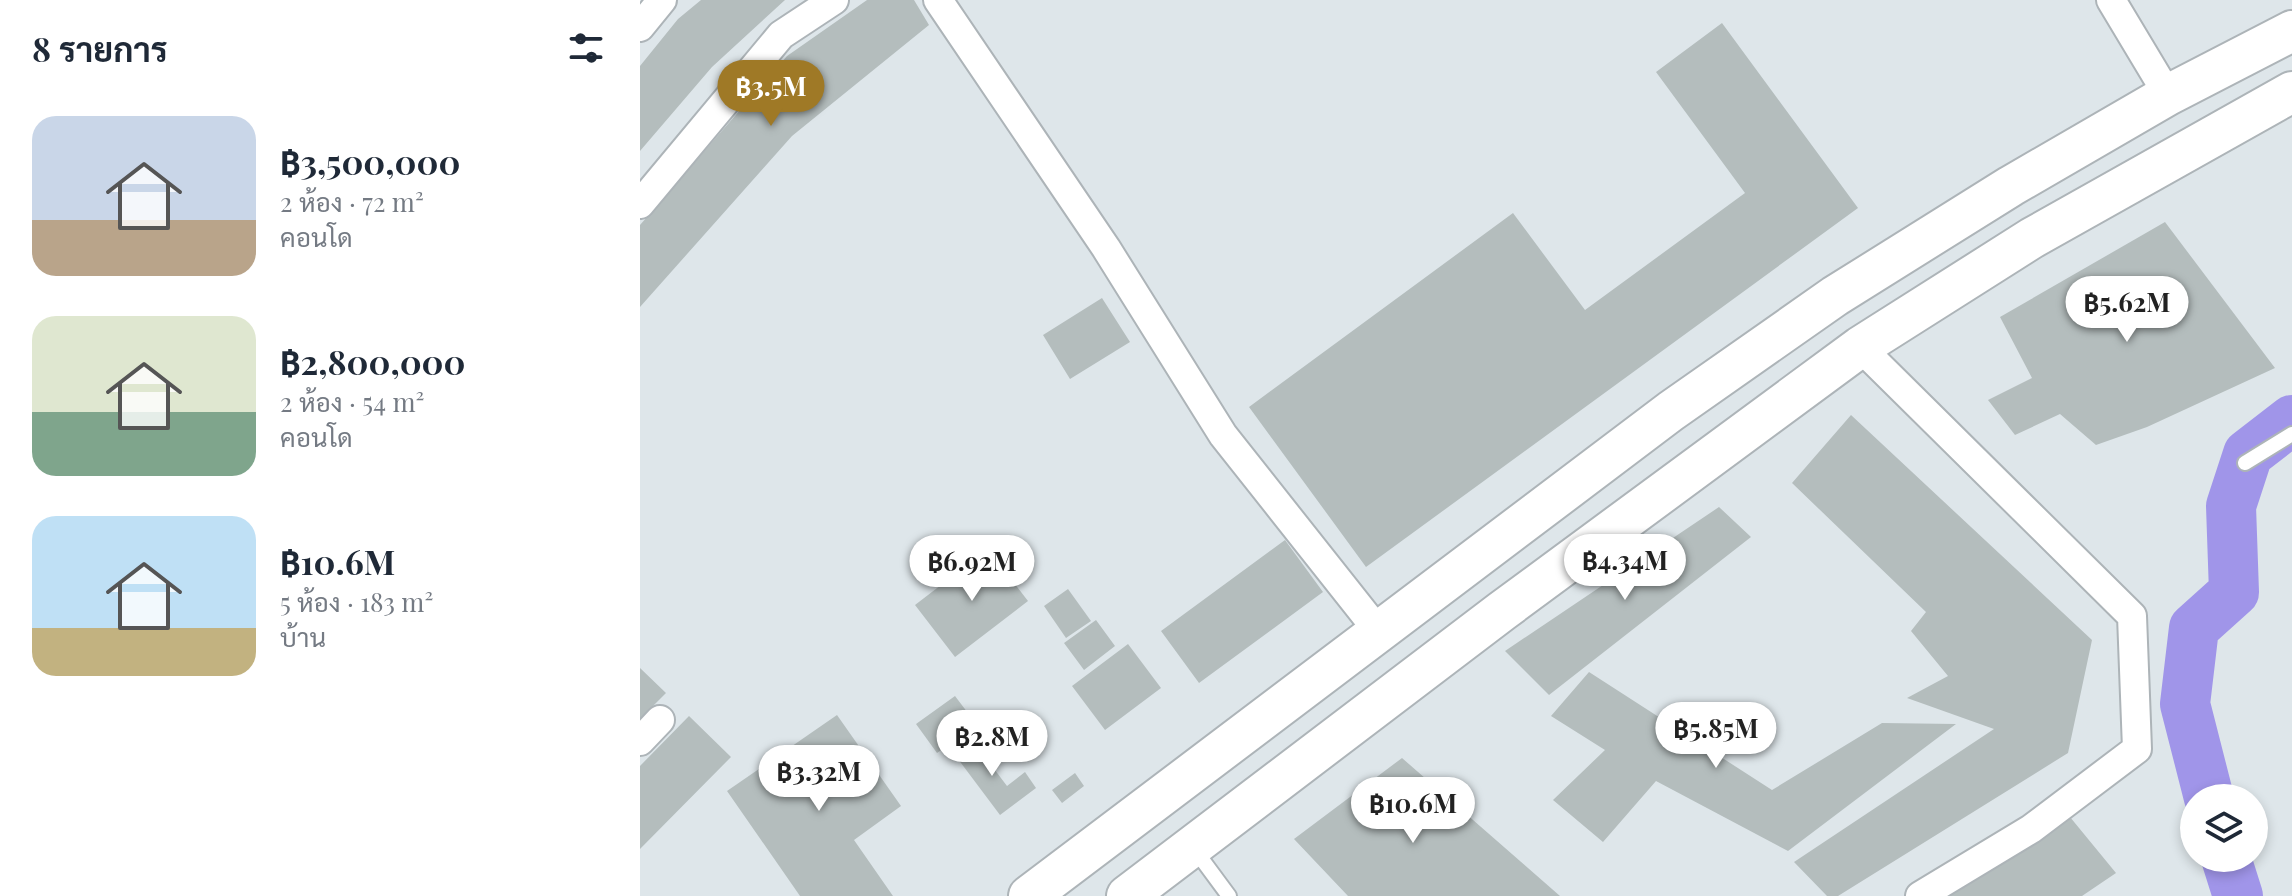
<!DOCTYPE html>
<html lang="th">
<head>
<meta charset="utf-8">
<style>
  body { margin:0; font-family:"Playfair Display",Sarabun,serif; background:#f2f2f3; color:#1f2937; height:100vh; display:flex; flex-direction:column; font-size:30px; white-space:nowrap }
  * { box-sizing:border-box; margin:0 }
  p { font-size:26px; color:#747a83 }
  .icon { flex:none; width:44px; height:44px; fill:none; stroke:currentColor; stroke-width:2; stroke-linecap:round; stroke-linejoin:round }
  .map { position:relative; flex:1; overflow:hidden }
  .sheet { display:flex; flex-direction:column; background:#fff; width:640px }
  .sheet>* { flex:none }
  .fabs { position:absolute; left:1540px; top:784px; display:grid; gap:16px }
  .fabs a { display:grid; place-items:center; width:88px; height:88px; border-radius:50%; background:#fff; box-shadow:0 4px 12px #0003; font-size:40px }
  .price { position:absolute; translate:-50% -68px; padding:0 18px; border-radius:28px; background:#fff; color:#222; font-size:26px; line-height:52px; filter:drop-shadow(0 2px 4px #0008) }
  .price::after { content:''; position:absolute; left:50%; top:48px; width:24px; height:18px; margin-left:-12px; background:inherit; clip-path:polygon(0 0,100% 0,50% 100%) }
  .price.current { background:#9f7926; color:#fff }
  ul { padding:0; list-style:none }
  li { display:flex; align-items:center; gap:24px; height:200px; padding:0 32px }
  li span { display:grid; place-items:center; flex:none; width:224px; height:160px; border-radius:24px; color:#555 }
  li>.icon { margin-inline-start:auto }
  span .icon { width:96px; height:96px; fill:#fffc; stroke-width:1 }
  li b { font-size:34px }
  h2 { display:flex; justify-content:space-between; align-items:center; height:96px; padding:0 32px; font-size:34px }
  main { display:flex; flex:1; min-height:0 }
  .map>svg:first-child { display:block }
</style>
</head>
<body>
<main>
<section class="sheet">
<h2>8 รายการ<svg class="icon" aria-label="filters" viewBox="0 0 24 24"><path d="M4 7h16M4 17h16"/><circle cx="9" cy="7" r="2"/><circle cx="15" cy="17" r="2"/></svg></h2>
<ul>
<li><span style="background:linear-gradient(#c9d6e8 65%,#b9a48a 0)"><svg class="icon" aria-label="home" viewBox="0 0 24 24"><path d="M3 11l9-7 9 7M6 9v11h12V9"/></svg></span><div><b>฿3,500,000</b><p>2 ห้อง · 72 m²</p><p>คอนโด</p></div></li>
<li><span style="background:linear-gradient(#dfe7d0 60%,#7fa58c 0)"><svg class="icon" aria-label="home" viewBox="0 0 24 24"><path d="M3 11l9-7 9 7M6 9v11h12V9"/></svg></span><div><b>฿2,800,000</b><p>2 ห้อง · 54 m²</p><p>คอนโด</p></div></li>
<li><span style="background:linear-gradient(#bfe0f5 70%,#c2b280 0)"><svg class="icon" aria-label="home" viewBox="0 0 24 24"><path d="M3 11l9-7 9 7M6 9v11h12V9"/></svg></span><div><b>฿10.6M</b><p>5 ห้อง · 183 m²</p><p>บ้าน</p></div></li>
</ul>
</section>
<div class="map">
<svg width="1652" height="896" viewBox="0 0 1652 896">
  <rect width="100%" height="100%" fill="#dee6ea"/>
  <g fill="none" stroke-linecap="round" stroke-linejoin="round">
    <path stroke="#a095e9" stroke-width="50" d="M1569,798L1545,704L1554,628L1594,592L1591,506L1608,454L1652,420
      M1586,858L1598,896"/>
  </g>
  <path fill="#b4bdbd" d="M61,0H145L72,67L0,151V66L38,19Z
    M227,0H274L289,25L152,136L0,307V225L147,56Z
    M1082,23L1218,208L726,567L609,407L873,213L945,310L1105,193L1016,72Z
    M1525,222L1635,368L1507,427L1456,445L1420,414L1375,435L1348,400L1392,378L1360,317Z
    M462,298L490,342L430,379L403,335Z
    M1211,415L1452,640L1428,753L1198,896H1187L1154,862L1354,729L1267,698L1308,676L1271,631L1286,612L1152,483Z
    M1079,507L1111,537L909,695L865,651Z
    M645,540L683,592L559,683L521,631Z
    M348,549L388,601L315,657L275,605Z
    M428,589L451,621L426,638L404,606Z
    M456,620L475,646L444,670L424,643Z
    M488,644L521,688L465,730L432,686Z
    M0,668L26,693L0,719Z
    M949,672L1132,790L1242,723L1316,724L1148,851L1016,781L963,842L913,800L965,750L911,716Z
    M315,696L337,725L297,753L276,724Z
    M197,715L261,806L214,840L253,896H160L87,791Z
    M49,716L91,757L0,849V766Z
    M330,737L367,786L385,772L396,788L360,815L312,751Z
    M762,758L920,896H708L654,839Z
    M435,773L444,786L422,803L412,790Z
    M1430,817L1476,873L1442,896H1300Z"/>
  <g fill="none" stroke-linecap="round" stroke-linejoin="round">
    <g stroke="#adb4b8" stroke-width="18">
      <path id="lane" d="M1605,463L1652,434
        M555,850L589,896"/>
    </g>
    <g stroke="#adb4b8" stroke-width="32">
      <path id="street" d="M298,0L466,248L583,435L739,632
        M1471,0L1528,95
        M0,27L22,0
        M0,204L141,35L194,0
        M1220,347L1492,616L1497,749L1391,829L1280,896
        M0,741L20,720"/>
    </g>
    <g stroke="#adb4b8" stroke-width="44">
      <path id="secondary" d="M389,896L1031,411L1195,296L1371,186L1528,95L1652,31
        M487,896L862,611L1220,347L1392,238L1652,92"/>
    </g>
    <use href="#lane" stroke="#fff" stroke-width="14"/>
    <use href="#street" stroke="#fff" stroke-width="28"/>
    <use href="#secondary" stroke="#fff" stroke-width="40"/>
  </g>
</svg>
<div class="fabs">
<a><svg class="icon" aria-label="layers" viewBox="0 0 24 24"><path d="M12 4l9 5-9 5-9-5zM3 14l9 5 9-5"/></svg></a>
</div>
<b class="price current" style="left:131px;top:128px">฿3.5M</b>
<b class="price" style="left:1487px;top:344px">฿5.62M</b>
<b class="price" style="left:985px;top:602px">฿4.34M</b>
<b class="price" style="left:332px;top:603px">฿6.92M</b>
<b class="price" style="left:1076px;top:770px">฿5.85M</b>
<b class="price" style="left:352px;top:778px">฿2.8M</b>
<b class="price" style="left:179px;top:813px">฿3.32M</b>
<b class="price" style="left:773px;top:845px">฿10.6M</b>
</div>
</main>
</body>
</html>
